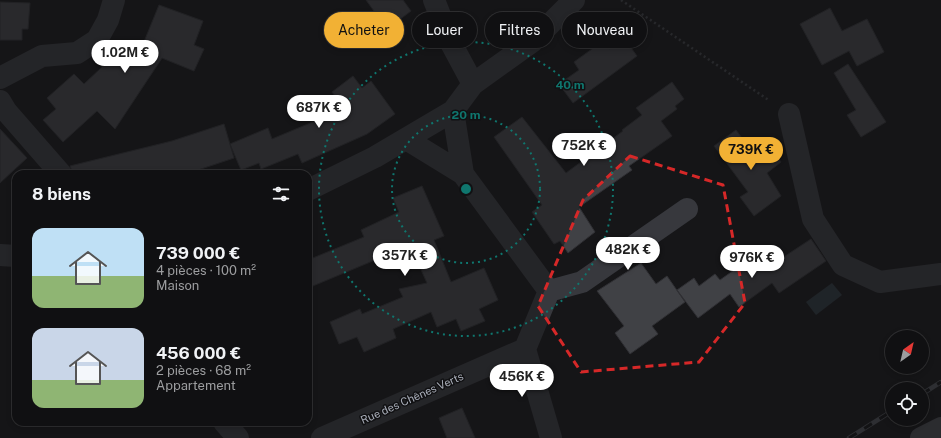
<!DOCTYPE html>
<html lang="fr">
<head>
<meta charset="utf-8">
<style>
  body { margin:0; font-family:"Public Sans",sans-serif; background:#1e1e20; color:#f1f3f6; height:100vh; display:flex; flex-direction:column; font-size:15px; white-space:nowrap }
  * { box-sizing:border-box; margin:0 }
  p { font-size:13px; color:#9c9d9f }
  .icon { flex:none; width:22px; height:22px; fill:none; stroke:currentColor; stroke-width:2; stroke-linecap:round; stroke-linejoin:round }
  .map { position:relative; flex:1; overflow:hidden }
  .side { position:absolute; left:12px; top:170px; width:300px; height:256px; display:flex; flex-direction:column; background:#101012; border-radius:12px; box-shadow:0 2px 6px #0003,0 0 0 1px #303032 }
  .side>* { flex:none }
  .top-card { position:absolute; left:324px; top:12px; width:380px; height:36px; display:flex; gap:8px }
  .needle { width:26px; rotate:34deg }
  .tools { position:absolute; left:885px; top:330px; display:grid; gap:8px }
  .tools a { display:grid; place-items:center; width:44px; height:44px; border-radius:50%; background:#101012; box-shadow:0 2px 6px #0003,0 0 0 1px #303032; font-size:20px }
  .price { position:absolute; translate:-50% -34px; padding:0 9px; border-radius:14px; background:#fff; color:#222; font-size:13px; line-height:26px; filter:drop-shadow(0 1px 2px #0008) }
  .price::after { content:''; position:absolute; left:50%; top:24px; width:12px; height:9px; margin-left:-6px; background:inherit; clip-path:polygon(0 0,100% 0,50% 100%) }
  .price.active { background:#f2b134; color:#111 }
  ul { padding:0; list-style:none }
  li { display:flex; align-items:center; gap:12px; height:100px; padding:0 20px }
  li span { display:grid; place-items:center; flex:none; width:112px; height:80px; border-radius:12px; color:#555 }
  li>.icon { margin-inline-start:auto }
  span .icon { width:48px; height:48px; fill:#fffc; stroke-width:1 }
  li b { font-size:17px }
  h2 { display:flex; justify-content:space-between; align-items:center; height:48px; padding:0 20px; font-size:17px }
  .chip { padding:0 14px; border-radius:18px; background:#101012; box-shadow:0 2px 6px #0003,0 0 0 1px #303032; font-size:14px; line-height:36px }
  .chip.active { background:#f2b134; color:#111 }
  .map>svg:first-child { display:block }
</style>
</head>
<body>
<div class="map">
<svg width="941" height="438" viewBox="0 0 941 438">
  <rect width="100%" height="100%" fill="#161618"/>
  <path fill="#2c353c" d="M832,283L842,295L816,315L806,302Z"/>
  <path fill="#404145" stroke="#303034" d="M366,0H403L411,11L387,29Z
    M0,2L30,3L28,29H22V40H0Z
    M159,5L203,21L194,45L204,49L194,71L162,58L115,129L97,111L63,142L43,120L56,109L47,98L74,74L84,84L101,68L119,42L139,54Z
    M830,8L842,31L867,19L884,52L857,66L849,51L822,65L800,24Z
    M624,38L637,56L573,103L559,84L579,70L574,62L603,41L609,49Z
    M848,64L886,122L861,137L847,115L856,110L834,73Z
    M353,76L362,88L371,81L395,114L367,134L302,163L298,154L261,169L259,163L241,170L230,144L268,128L272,139L344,109L332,92Z
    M672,82L684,99L675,106L677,109L661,121L672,136L629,166L632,170L579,207L595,232L568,253L560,241L554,244L532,212L542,205L494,137L522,117L566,173L623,131L622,130L642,115L636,108Z
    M224,124L234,158L186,174H73L70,166L172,141Z
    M0,129L27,158L0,183Z
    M736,130L753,153L757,150L760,153L770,146L781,162L767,173L781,196L754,216L740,197L748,192L714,146Z
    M422,186L444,236L434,240L451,282L484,268L498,300L479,309L485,321L461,331L456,319L437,327L431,312L393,329L396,338L364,352L357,337L339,344L330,322L360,309L362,314L403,297L399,289L427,283L409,243L374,258L375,260L308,288V260L364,237L361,230L399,212L393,198Z
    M811,239L826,261L779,293L772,283L739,307L730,294L698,318L677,290L694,278L699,286L715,274L720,280L762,250L773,264Z
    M641,263L656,284L667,276L685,302L652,326L658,334L630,354L615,333L624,326L597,291Z
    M462,408L475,438H447L439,418Z"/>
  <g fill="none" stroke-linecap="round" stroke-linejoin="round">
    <path stroke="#3d3f44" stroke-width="2.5" stroke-dasharray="2 3" stroke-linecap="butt" d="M621,0L770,101"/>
    <path stroke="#37383d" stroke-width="22" d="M434,0L451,43L473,84
      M0,78L42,56L77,53L97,40L108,20L114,0
      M0,101L6,111L61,174
      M789,114L813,219L843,265L880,282L941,274
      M406,139L463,174L453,111
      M308,190L375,157L453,111L473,84L533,41L574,0
      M0,255L16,256
      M549,291L582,282L687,209
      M525,349L551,438
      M224,422L238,438
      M322,438L525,349L549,291L463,174"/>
    <path stroke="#45474d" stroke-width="22" d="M921,438L941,428"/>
    <g stroke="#4a4c52" stroke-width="4.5">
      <path id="rail" d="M922,394L941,382
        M849,438L892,411"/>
    </g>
    <use href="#rail" stroke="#111113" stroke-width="3" stroke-dasharray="9" stroke-linecap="butt"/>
  </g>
  <path d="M0 0H941V438H0ZM630,156L723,185L745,303L699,362L581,372L538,306L583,200Z" fill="#161618" fill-opacity=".55" fill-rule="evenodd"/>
  <path fill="none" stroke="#d62828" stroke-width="3" stroke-dasharray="8 5" stroke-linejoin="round" d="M630,156L723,185L745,303L699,362L581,372L538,306L583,200Z"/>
  <g fill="none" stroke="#0f766e" stroke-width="2" stroke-dasharray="2 4">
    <circle cx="466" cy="189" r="74"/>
    <circle cx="466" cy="189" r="147"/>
  </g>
  <g text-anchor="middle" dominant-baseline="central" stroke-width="3" stroke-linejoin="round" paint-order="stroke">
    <g font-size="11" fill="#a8adb8" stroke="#111113">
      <text transform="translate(412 398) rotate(-24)">Rue des Chênes Verts</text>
    </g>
  </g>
  <circle cx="466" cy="189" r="6" fill="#0f766e" stroke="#111113" stroke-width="2"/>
  <g font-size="12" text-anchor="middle" font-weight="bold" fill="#0f766e" stroke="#111113" stroke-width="3" stroke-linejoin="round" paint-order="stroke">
    <text x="570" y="89">40 m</text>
    <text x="466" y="119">20 m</text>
  </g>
</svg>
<div class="tools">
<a><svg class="needle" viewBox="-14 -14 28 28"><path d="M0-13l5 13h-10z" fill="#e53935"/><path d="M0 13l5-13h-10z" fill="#9c9d9f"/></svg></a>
<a><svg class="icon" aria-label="locate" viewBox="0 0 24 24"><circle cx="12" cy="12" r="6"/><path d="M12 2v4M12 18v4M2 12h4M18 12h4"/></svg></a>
</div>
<b class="price" style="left:125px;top:74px">1.02M €</b>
<b class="price" style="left:319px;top:129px">687K €</b>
<b class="price" style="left:584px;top:167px">752K €</b>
<b class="price active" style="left:751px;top:171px">739K €</b>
<b class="price" style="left:628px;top:271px">482K €</b>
<b class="price" style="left:405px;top:277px">357K €</b>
<b class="price" style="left:752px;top:279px">976K €</b>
<b class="price" style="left:522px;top:398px">456K €</b>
<div class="top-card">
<a class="chip active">Acheter</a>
<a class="chip">Louer</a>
<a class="chip">Filtres</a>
<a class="chip">Nouveau</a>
</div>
<section class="side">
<h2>8 biens<svg class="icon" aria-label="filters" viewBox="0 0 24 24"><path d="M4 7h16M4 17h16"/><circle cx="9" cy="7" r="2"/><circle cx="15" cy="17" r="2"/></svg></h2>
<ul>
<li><span style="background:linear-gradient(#bfe0f5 60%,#8fb573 0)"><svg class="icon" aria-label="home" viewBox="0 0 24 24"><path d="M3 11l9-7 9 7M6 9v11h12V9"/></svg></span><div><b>739 000 €</b><p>4 pièces · 100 m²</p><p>Maison</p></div></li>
<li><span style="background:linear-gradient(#c9d6e8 65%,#8fb573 0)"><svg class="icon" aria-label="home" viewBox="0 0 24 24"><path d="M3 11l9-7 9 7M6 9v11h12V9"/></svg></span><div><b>456 000 €</b><p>2 pièces · 68 m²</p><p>Appartement</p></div></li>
</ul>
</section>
</div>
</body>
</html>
